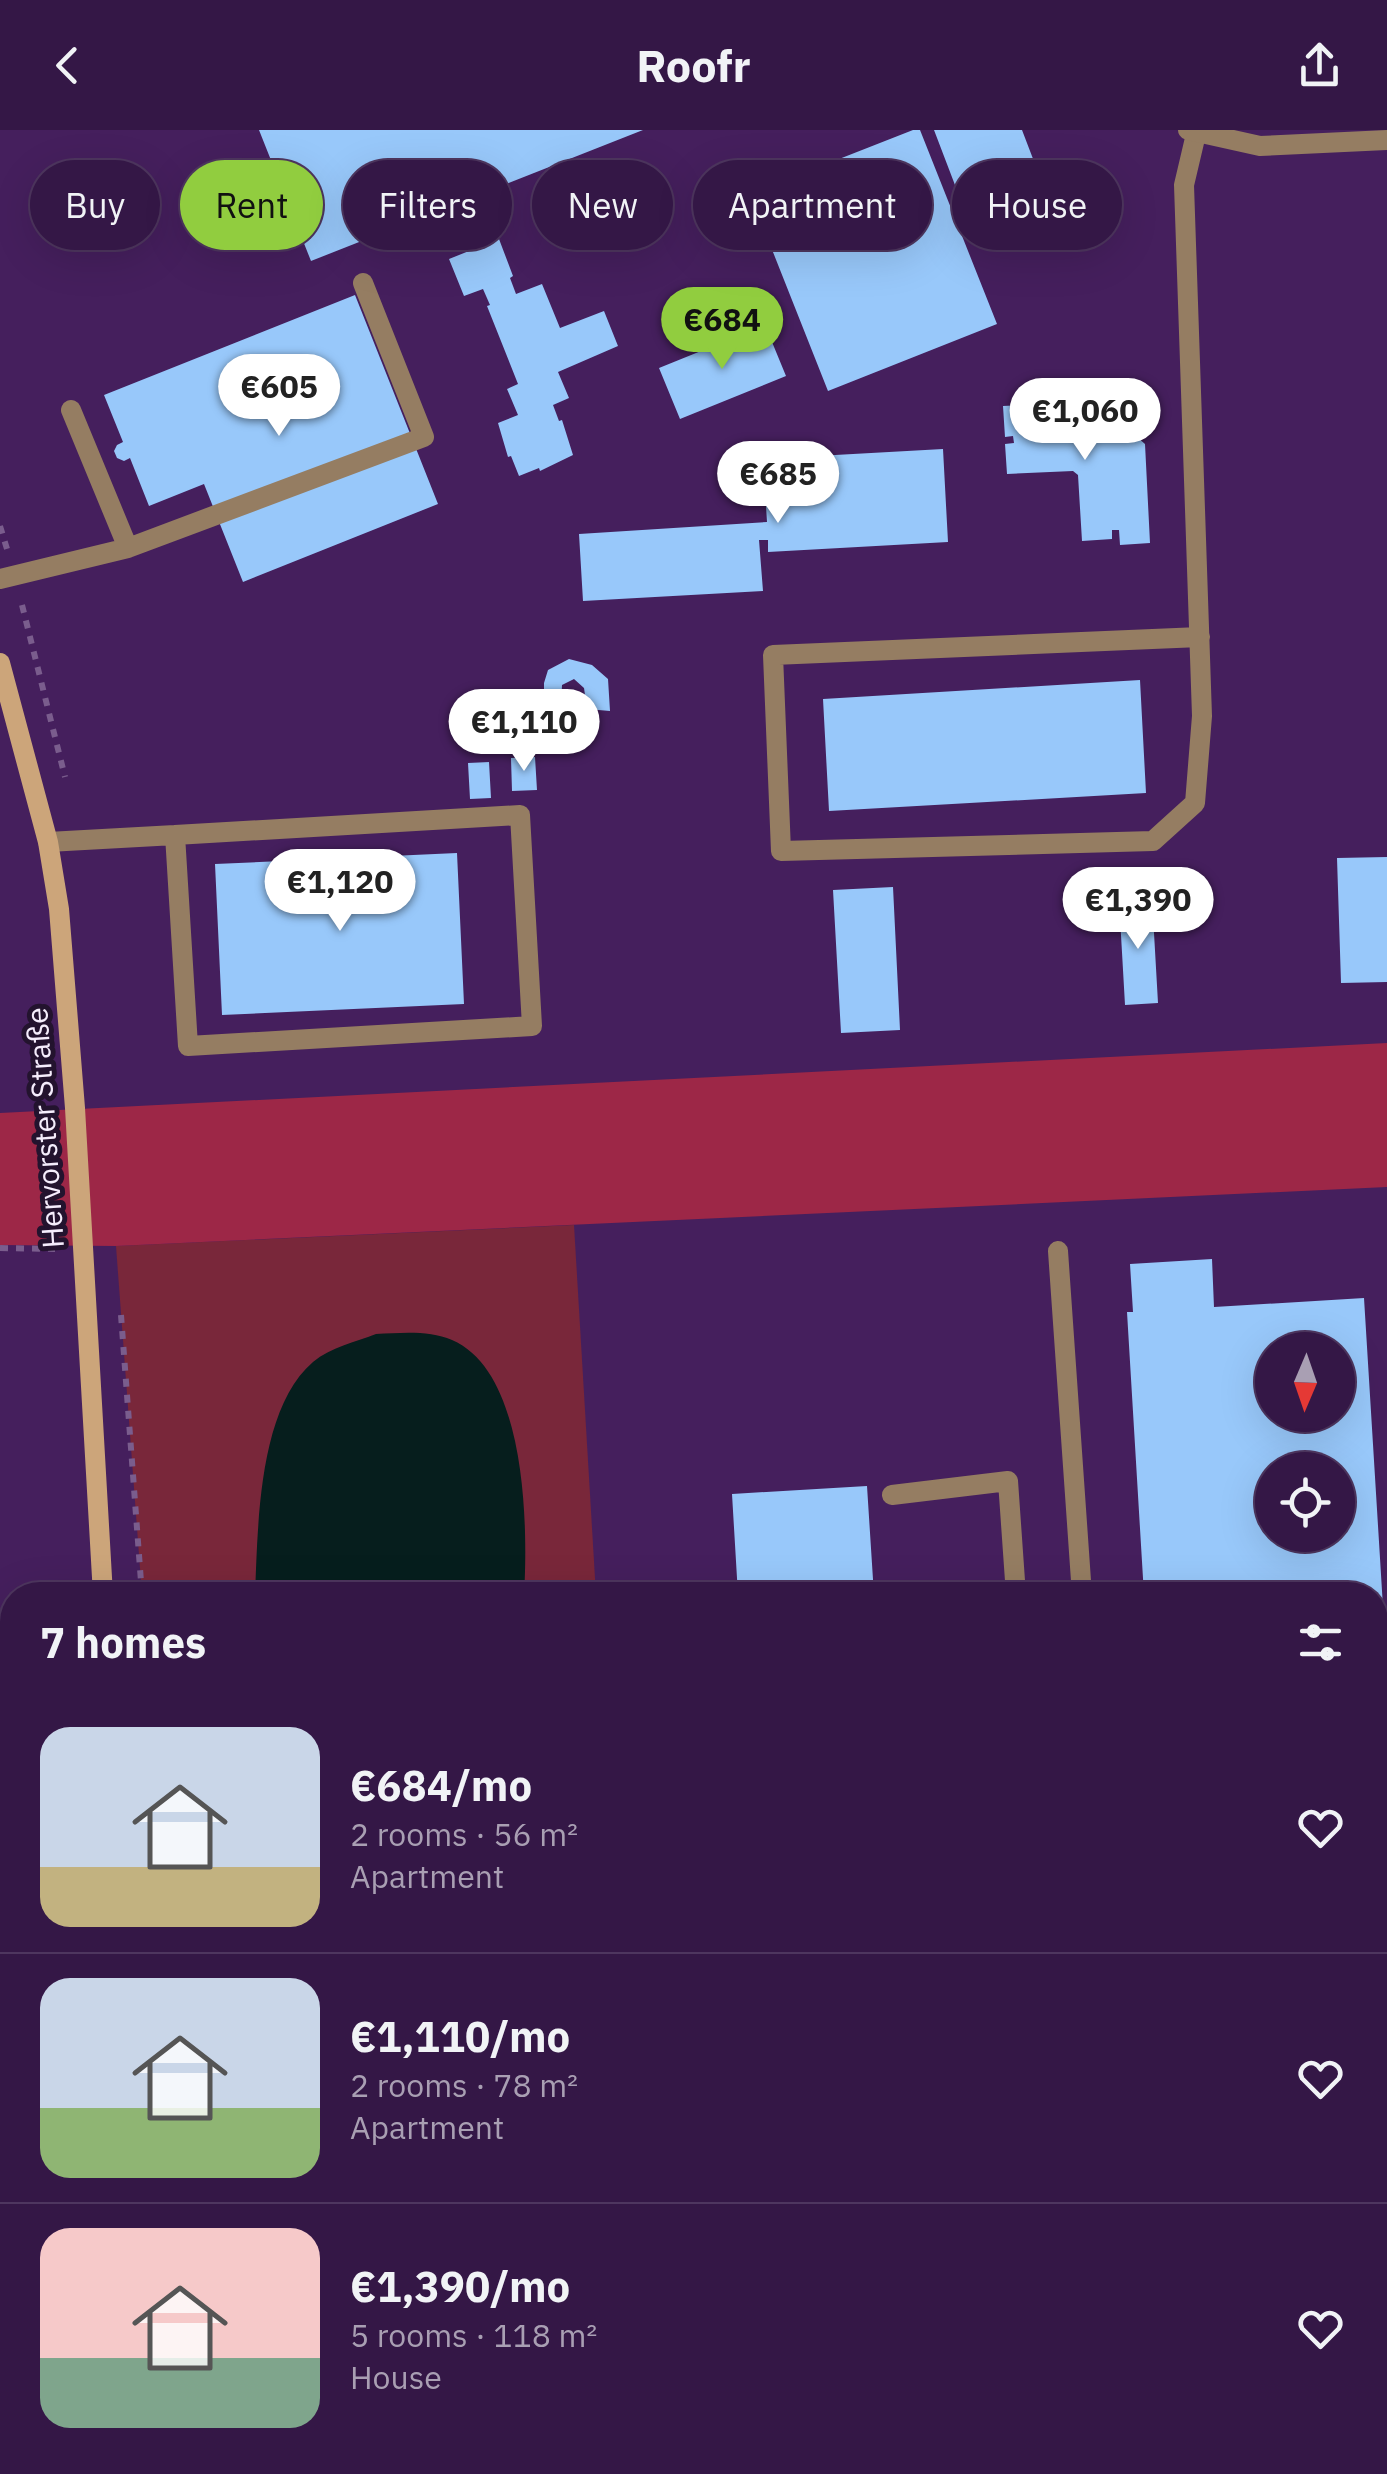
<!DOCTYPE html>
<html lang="en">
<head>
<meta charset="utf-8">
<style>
  body { margin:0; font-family:"IBM Plex Sans",sans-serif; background:#3c204d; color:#f1f3f6; height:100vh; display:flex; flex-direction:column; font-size:38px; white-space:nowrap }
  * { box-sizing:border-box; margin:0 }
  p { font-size:32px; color:#a99fb3 }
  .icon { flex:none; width:55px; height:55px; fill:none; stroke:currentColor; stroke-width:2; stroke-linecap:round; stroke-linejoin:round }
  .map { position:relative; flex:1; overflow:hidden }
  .drawer { position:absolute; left:0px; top:1452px; width:1388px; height:892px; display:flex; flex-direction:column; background:#341746; border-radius:40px 40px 0 0; box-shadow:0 10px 40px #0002,0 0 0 2px #4e365f }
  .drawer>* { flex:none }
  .banner { position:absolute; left:30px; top:30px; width:1328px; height:90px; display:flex; gap:20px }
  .needle { width:65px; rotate:182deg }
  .tools { position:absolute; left:1255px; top:1202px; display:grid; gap:20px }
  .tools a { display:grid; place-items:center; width:100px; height:100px; border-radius:50%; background:#341746; box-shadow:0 10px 40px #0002,0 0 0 2px #4e365f; font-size:50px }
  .price { position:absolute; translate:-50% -85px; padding:0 22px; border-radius:35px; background:#fff; color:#222; font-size:32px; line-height:65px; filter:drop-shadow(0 2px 5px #0008) }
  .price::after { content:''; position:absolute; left:50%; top:60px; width:30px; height:22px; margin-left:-15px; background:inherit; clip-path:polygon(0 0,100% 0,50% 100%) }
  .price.active { background:#91cd3f; color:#111 }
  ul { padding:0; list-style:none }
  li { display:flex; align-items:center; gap:30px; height:250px; padding:0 40px }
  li+li { border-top:2px solid #4e365f }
  li span { display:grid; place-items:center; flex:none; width:280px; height:200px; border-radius:30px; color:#555 }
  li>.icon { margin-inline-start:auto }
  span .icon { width:120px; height:120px; fill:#fffc; stroke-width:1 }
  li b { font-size:42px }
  h2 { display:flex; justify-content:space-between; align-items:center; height:120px; padding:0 40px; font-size:42px }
  .tag { padding:0 35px; border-radius:45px; background:#341746; box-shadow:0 10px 40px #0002,0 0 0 2px #4e365f; font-size:35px; line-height:90px }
  .tag.active { background:#91cd3f; color:#111 }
  header { display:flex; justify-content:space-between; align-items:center; height:130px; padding:0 40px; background:#341746; font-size:45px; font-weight:700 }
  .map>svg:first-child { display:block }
</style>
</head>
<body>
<header><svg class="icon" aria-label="back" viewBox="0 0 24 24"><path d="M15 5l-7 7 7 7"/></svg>Roofr<svg class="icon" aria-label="share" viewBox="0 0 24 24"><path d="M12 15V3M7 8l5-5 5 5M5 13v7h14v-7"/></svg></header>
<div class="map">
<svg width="1387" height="2344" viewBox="0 0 1387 2344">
  <rect width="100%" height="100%" fill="#451f5d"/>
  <path fill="#79273a" d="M574,1095L596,1465H142L116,1116Z"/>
  <path fill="#9d2747" d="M1387,913V1057L116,1116L0,1115V983Z"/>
  <path fill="#061e1d" d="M376,1204C401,1203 429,1200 452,1210C527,1242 528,1398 524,1465H255C258,1396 258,1279 313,1232C331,1217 355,1212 376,1204Z"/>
  <path fill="#98c8fa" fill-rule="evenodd" d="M259,0H643L311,131Z
    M913,0H920L997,194L828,261L750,64Z
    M934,0H1022L1056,89L979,118Z
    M499,109L513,146L510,148L516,164L542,154L560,198L604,181L618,216L558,242L569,268L553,275L559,291L562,290L573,325L540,341L539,338L519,346L511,326L508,327L498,293L518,285L507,259L518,254L487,176L490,175L483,159L464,166L449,129Z
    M355,165L438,374L243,452L204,354L149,376L130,328L124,331L117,328L114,321L117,315L123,312L104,265Z
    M765,195L786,246L680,289L659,238Z
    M1096,271L1145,314L1150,413L1120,415L1119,400H1112V409L1082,411L1078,345L1073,341L1007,344L1005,314L1014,313L1013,306L1005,307L1003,276Z
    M943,319L948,412L768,422V410H759L763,461L583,471L579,404L767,392L763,329Z
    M569,529L592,535L608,549L610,581L587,579L584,558L574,549L562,555L561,577L544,580V553L548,540Z
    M1140,550L1146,663L829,681L823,569Z
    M535,627L537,660L512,661L511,628Z
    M489,632L491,668L470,669L468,633Z
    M457,723L464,874L222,885L215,734Z
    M1387,727V852L1341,853L1337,728Z
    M893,757L900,900L841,903L833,760Z
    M1152,768L1158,873L1125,875L1119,770Z
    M1212,1129L1214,1177L1364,1168L1387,1542V1727L1375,1728V1465H1144L1127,1182H1133L1130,1134ZM1272,1220H1338V1285H1272ZM1272,1340H1338V1405H1272Z
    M867,1356L874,1465H738L732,1364Z
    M896,2332H1048L1049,2344H898Z"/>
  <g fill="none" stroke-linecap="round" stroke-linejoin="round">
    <path stroke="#7a5d8d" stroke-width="6" stroke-dasharray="8 8" stroke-linecap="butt" d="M0,396L7,419
      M22,475L65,647
      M0,1118L55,1119
      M121,1185L142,1465
      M0,2010L12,2007"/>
    <path stroke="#957d62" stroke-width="20" d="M1196,4L1184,55L1202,586L1195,673L1153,711L781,721L773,525L1200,507
      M71,280L128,418
      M0,449L128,418L424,307L363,153
      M520,685L532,896L188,916L175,705Z
      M48,712L175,705
      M1058,1121L1082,1465
      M892,1365L1008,1351L1016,1465
      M1375,1759L1387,1758
      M1121,2332V2344"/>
    <path stroke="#957d62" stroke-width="20" d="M1188,0L1260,16L1387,10
      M1375,1854L1387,1853"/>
    <path stroke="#cca57a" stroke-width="20" d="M0,533L48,712L59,779L75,978L103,1465
      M191,2332L192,2344"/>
  </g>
  <g text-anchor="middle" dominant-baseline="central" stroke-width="10" stroke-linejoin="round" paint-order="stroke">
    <g font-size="30" fill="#f5edfc" stroke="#23132e">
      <text transform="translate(44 998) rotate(-94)">Hervorster Straße</text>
    </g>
  </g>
</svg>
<div class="tools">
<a><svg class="needle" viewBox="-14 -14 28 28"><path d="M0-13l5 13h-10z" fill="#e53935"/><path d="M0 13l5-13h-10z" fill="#a99fb3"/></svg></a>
<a><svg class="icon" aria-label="locate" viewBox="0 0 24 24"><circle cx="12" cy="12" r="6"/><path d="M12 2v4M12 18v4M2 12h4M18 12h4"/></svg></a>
</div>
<b class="price active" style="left:722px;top:242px">€684</b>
<b class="price" style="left:279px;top:309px">€605</b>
<b class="price" style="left:1085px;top:333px">€1,060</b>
<b class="price" style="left:778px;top:396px">€685</b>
<b class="price" style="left:524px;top:644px">€1,110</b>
<b class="price" style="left:340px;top:804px">€1,120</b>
<b class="price" style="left:1138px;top:822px">€1,390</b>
<div class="banner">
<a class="tag">Buy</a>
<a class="tag active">Rent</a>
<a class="tag">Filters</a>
<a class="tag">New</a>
<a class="tag">Apartment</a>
<a class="tag">House</a>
</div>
<section class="drawer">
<h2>7 homes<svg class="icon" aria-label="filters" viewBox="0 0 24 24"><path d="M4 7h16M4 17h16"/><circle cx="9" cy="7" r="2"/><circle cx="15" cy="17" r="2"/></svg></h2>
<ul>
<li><span style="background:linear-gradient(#c9d6e8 70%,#c2b280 0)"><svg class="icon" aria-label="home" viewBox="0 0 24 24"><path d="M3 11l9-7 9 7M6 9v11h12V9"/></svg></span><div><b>€684/mo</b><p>2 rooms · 56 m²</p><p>Apartment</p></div><svg class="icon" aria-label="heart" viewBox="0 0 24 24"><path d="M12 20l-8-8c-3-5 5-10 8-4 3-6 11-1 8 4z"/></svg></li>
<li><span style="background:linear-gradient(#c9d6e8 65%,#8fb573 0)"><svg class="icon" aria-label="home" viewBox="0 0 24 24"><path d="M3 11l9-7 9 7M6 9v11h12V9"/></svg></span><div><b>€1,110/mo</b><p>2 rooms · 78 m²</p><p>Apartment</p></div><svg class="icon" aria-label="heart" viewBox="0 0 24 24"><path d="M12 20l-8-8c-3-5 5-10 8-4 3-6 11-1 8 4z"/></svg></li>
<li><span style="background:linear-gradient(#f6c9c9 65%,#7fa58c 0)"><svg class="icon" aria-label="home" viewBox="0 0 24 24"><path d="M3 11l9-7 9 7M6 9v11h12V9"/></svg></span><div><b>€1,390/mo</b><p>5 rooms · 118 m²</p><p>House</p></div><svg class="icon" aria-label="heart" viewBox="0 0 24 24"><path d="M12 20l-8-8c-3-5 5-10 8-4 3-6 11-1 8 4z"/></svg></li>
</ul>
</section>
</div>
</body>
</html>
